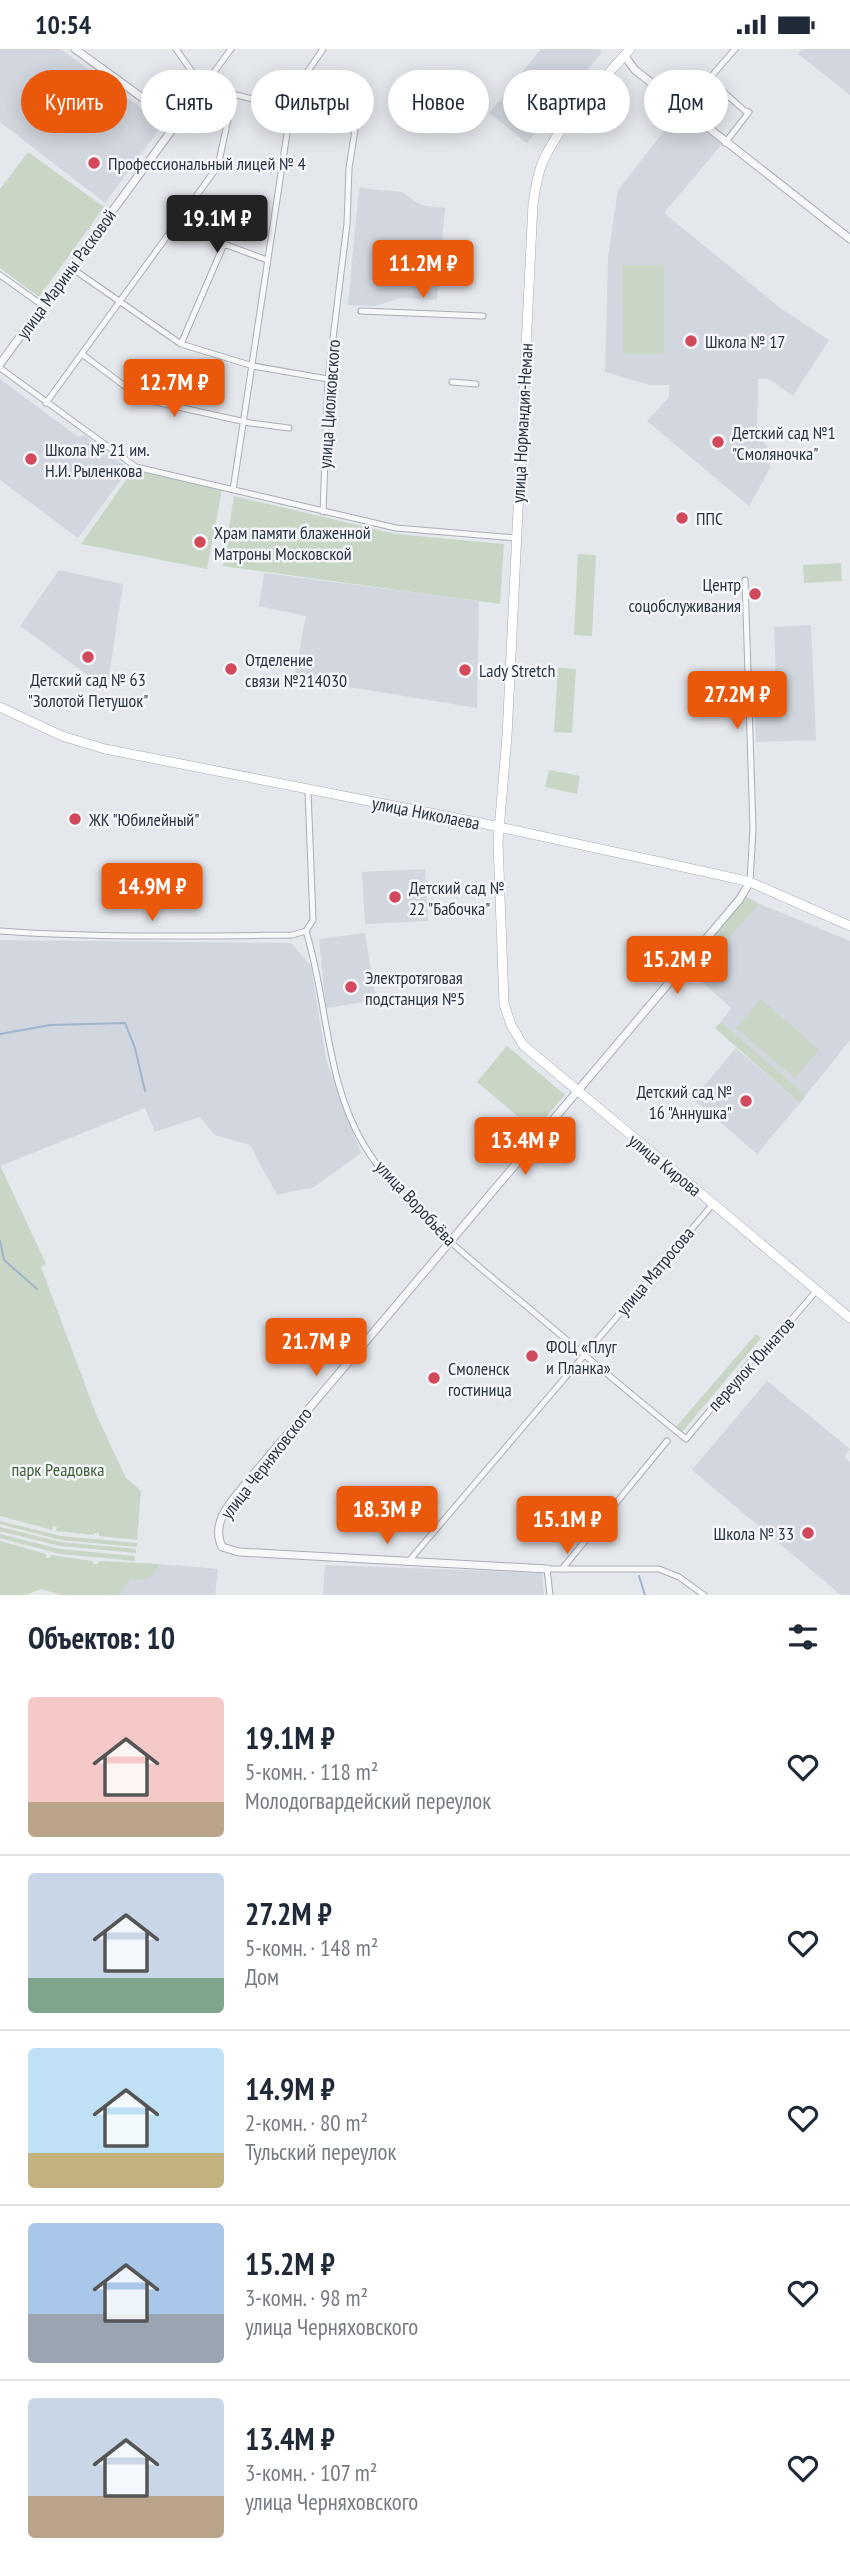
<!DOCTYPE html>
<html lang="ru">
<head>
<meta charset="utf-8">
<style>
  body { margin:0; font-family:"PT Sans Narrow",sans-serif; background:#f6f6f7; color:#1f2937; height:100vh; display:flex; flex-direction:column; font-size:26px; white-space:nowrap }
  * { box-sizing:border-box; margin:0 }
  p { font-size:23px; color:#747a83 }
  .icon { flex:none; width:38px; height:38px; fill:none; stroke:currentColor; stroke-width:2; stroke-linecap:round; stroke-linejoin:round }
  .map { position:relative; height:1546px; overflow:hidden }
  .drawer { display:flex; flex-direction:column; background:#fff; flex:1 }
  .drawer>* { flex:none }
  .hud { position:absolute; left:21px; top:21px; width:808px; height:63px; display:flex; gap:14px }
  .price { position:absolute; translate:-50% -60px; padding:0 16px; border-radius:7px; background:#ea580c; color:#fff; font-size:23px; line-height:46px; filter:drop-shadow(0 2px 4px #0008) }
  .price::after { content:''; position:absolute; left:50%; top:42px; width:21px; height:16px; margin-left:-10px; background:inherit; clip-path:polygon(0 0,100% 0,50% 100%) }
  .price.selected { background:#222; color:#fff }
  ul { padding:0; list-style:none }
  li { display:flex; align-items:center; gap:21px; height:175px; padding:0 28px }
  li+li { border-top:2px solid #e0e1e3 }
  li span { display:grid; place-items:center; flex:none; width:196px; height:140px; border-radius:7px; color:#555 }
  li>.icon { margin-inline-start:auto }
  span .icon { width:84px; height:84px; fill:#fffc; stroke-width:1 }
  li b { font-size:30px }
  h2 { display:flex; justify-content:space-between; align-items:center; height:84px; padding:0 28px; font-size:30px }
  .tag { padding:0 24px; border-radius:32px; background:#fff; box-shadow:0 4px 18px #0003; font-size:24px; line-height:63px }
  .tag.selected { background:#ea580c; color:#fff }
  .status { display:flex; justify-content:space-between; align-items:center; height:49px; padding:0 35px; background:#fff; direction:ltr }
  .status svg { height:19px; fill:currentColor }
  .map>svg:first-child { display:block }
</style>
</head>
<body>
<div class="status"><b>10:54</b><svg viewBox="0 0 49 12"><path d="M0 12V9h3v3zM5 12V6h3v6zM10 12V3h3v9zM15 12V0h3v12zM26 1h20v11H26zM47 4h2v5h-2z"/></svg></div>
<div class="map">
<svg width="850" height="1546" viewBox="0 0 850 1546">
  <rect width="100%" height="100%" fill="#e4e7ec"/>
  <path fill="#d2d6de" d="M0,0H61L163,75L105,154L0,73Z
    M541,0H598L602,3L527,94L489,64Z
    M802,0H850V46L798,5Z
    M680,62L722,95L664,164L783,261L829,291L793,347L769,330H758L757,383L770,403V419L749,457L647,372L669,348V336H650L605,323L608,208L618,141Z
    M359,139L402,143L420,156L445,159L437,251L401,249L375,257L348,256Z
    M0,330L78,388L84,386L129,420L78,489L0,431Z
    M59,521L123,535L107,640L20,577Z
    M264,524L479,552L477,659L294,629L306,567L259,557Z
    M811,576L816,691L756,693L755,658L777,657L774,578Z
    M425,820L428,872L365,875L362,823Z
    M760,855L850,892V991L806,1046L721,973L731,959L695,927Z
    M365,884L376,951L326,959L319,890Z
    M0,891L291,894L311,917L326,1011L361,1104L314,1138L277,1146L250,1096L215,1086L200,1068L155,1083L145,1059L0,1117Z
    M736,999L800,1054L757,1105L693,1050Z
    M767,1332L850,1400L844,1408L850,1413V1546H841L692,1421Z
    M160,1515L218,1520L215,1546H120L130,1528L155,1523Z
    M325,1516L542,1524L544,1546H323Z"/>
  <path fill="#c9d6c5" d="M28,103L104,158L39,248L0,219V140Z
    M622,216H664V305H623Z
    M133,421L222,441L207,520L81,495Z
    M234,447L396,485L504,495L500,555L223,517Z
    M578,505L596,506L592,587L574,586Z
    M841,514L842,532L804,534L803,516Z
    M558,619L576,620L572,684L554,683Z
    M549,721L580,727L577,745L545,738Z
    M745,847L760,855L695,927L685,921Z
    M761,950L819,1001L795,1029L736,979Z
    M721,973L806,1046L800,1054L715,979Z
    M507,997L565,1046L534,1081L477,1033Z
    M0,1116L46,1215L41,1218L96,1365L126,1429L141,1442L137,1491L99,1487V1484H95L94,1486L56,1482L57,1478L53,1477L52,1481L0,1467Z
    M756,1285L761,1289L682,1383L676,1378Z
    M0,1472L61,1487L137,1494V1498L61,1491L0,1475Z
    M0,1478L61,1493L136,1500V1504L60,1497L0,1482Z
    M0,1485L60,1500L135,1507V1512L60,1505L0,1489Z
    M0,1492L46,1505V1509H50L51,1506L93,1512V1515H98L99,1512L160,1515L155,1523L144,1531L130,1529L120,1546H61L41,1540L26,1546H0Z"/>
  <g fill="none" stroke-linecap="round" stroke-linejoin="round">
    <path stroke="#9fb4cc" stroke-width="2" d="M0,985L50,976L125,974L135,999L145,1042
      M0,1192L4,1211L37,1240
      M639,1527L645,1546"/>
    <g stroke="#a9aeb7" stroke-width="7">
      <path id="minor" d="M176,0L203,38L344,72L353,77L355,81L349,119L347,175L328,330L323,463
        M177,74L231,0
        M725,94L749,63L745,62L709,30L735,0
        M178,174L224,195L267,211
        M70,218L181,295L253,317L328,330
        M0,226L42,256
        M361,262L483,267
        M181,295L224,195
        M82,305L142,350L250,374L289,379
        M0,319L136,418L396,479L517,489
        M452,333L476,335
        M46,354L218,117L233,47
        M233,441L289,71L287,60L295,41L323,0
        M745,531L753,779L750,833
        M308,742L313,871L306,882C328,953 325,1031 364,1096C398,1153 467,1208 518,1250C574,1297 629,1344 686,1390L750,1313L780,1284L817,1241
        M0,882C97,889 194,887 292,886L306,882
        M408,1513L713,1155
        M562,1520L667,1392
        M550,1546L547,1520H659L679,1528L704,1546"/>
    </g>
    <g stroke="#a9aeb7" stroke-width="9">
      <path id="tertiary" d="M624,6L635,21L850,190
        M0,315L177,74L75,0
        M547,1520L239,1503L222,1498C209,1470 236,1448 252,1427L739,851L750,833"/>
    </g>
    <g stroke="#a3abb8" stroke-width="10">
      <path id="primary" d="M630,0C600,35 562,71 543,112C537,126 535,141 533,155L507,687L498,793L504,955L511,976L523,996L850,1269
        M0,658L62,687L105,700L481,774L720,826L750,833L850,877"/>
    </g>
    <use href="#minor" stroke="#f7f8fa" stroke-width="5"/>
    <use href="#tertiary" stroke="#f7f8fa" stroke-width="7"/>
    <use href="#primary" stroke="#fff" stroke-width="9"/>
  </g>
  <g fill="#d1495b" stroke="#f4f6f9" stroke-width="2.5">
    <circle cx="94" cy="114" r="7"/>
    <circle cx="691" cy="292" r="7"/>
    <circle cx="718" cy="393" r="7"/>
    <circle cx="31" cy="410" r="7"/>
    <circle cx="682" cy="469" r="7"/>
    <circle cx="200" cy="493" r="7"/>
    <circle cx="755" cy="545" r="7"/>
    <circle cx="88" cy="608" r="7"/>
    <circle cx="231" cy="620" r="7"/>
    <circle cx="465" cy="621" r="7"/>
    <circle cx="75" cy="770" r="7"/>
    <circle cx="395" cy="848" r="7"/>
    <circle cx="351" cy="938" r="7"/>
    <circle cx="746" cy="1052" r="7"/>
    <circle cx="532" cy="1307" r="7"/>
    <circle cx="434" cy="1329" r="7"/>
    <circle cx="808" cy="1484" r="7"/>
  </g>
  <g text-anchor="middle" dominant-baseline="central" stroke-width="5" stroke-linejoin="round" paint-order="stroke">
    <g font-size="18" fill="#2b3445" stroke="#f4f6f9" text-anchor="start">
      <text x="108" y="114">Профессиональный лицей № 4</text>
      <text x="705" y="292">Школа № 17</text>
      <text x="732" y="383">Детский сад №1<tspan x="732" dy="21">"Смоляночка"</tspan></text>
      <text x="45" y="400">Школа № 21 им.<tspan x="45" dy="21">Н.И. Рыленкова</tspan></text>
      <text x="696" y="469">ППС</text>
      <text x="214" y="483">Храм памяти блаженной<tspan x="214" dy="21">Матроны Московской</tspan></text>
      <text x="741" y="535" text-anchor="end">Центр<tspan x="741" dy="21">соцобслуживания</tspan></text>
      <text x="245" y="610">Отделение<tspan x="245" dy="21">связи №214030</tspan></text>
      <text x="479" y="621">Lady Stretch</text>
      <text x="88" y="630" text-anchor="middle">Детский сад № 63<tspan x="88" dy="21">"Золотой Петушок"</tspan></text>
      <text x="89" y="770">ЖК "Юбилейный"</text>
      <text x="409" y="838">Детский сад №<tspan x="409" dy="21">22 "Бабочка"</tspan></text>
      <text x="365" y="928">Электротяговая<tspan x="365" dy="21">подстанция №5</tspan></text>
      <text x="732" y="1042" text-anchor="end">Детский сад №<tspan x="732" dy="21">16 "Аннушка"</tspan></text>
      <text x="546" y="1297">ФОЦ «Плуг<tspan x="546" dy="21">и Планка»</tspan></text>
      <text x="448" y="1319">Смоленск<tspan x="448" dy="21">гостиница</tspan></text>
      <text x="794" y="1484" text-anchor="end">Школа № 33</text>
    </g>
    <g font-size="18" fill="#2b3445" stroke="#f4f6f9">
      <text transform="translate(66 225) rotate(-54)">улица Марины Расковой</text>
      <text transform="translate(329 355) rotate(-86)">улица Циолковского</text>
      <text transform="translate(522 374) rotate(-87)">улица Нормандия-Неман</text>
      <text transform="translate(426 764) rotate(11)">улица Николаева</text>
      <text transform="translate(665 1116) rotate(39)">улица Кирова</text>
      <text transform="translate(416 1154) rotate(47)">улица Воробьёва</text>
      <text transform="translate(655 1222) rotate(-50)">улица Матросова</text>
      <text transform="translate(751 1315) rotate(-48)">переулок Юннатов</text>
      <text transform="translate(266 1414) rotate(-52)">улица Черняховского</text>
    </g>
    <g font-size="18" fill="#3f6138" stroke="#f4f6f9">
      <text x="58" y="1420">парк Реадовка</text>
    </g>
  </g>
</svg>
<b class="price selected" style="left:217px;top:206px">19.1M ₽</b>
<b class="price" style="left:423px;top:251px">11.2M ₽</b>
<b class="price" style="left:174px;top:370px">12.7M ₽</b>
<b class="price" style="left:737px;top:682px">27.2M ₽</b>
<b class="price" style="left:152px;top:874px">14.9M ₽</b>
<b class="price" style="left:677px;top:947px">15.2M ₽</b>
<b class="price" style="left:525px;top:1128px">13.4M ₽</b>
<b class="price" style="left:316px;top:1329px">21.7M ₽</b>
<b class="price" style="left:387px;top:1497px">18.3M ₽</b>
<b class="price" style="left:567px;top:1507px">15.1M ₽</b>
<div class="hud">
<a class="tag selected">Купить</a>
<a class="tag">Снять</a>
<a class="tag">Фильтры</a>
<a class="tag">Новое</a>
<a class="tag">Квартира</a>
<a class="tag">Дом</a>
</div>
</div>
<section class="drawer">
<h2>Объектов: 10<svg class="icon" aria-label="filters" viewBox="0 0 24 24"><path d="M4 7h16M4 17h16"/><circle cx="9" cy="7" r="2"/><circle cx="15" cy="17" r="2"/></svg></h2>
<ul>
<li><span style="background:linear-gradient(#f6c9c9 75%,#b9a48a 0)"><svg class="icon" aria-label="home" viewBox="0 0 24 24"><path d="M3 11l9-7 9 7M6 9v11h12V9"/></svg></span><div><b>19.1M ₽</b><p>5-комн. · 118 m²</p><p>Молодогвардейский переулок</p></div><svg class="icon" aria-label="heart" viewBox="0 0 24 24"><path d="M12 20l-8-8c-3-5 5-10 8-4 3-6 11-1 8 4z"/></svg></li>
<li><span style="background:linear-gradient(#c9d6e8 75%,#7fa58c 0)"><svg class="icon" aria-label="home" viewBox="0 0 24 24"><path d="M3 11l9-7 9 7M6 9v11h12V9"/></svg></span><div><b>27.2M ₽</b><p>5-комн. · 148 m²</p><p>Дом</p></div><svg class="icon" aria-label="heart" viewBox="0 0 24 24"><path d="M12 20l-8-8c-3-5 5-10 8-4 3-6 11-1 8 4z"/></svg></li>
<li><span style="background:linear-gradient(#bfe0f5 75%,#c2b280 0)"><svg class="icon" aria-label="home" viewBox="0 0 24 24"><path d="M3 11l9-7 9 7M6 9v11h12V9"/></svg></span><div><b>14.9M ₽</b><p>2-комн. · 80 m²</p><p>Тульский переулок</p></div><svg class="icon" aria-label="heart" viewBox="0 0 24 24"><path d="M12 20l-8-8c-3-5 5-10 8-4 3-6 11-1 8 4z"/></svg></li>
<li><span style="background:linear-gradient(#a9c7e8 65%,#9aa5b1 0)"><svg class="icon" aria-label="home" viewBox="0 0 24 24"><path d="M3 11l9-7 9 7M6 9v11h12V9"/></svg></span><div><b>15.2M ₽</b><p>3-комн. · 98 m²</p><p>улица Черняховского</p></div><svg class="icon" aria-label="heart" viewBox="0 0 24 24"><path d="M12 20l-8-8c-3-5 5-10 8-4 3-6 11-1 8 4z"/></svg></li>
<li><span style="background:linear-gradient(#c9d6e8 70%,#b9a48a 0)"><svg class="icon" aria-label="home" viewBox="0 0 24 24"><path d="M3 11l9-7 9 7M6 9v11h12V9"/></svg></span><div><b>13.4M ₽</b><p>3-комн. · 107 m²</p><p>улица Черняховского</p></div><svg class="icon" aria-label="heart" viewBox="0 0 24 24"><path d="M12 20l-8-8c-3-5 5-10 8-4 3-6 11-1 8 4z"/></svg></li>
</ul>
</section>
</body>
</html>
